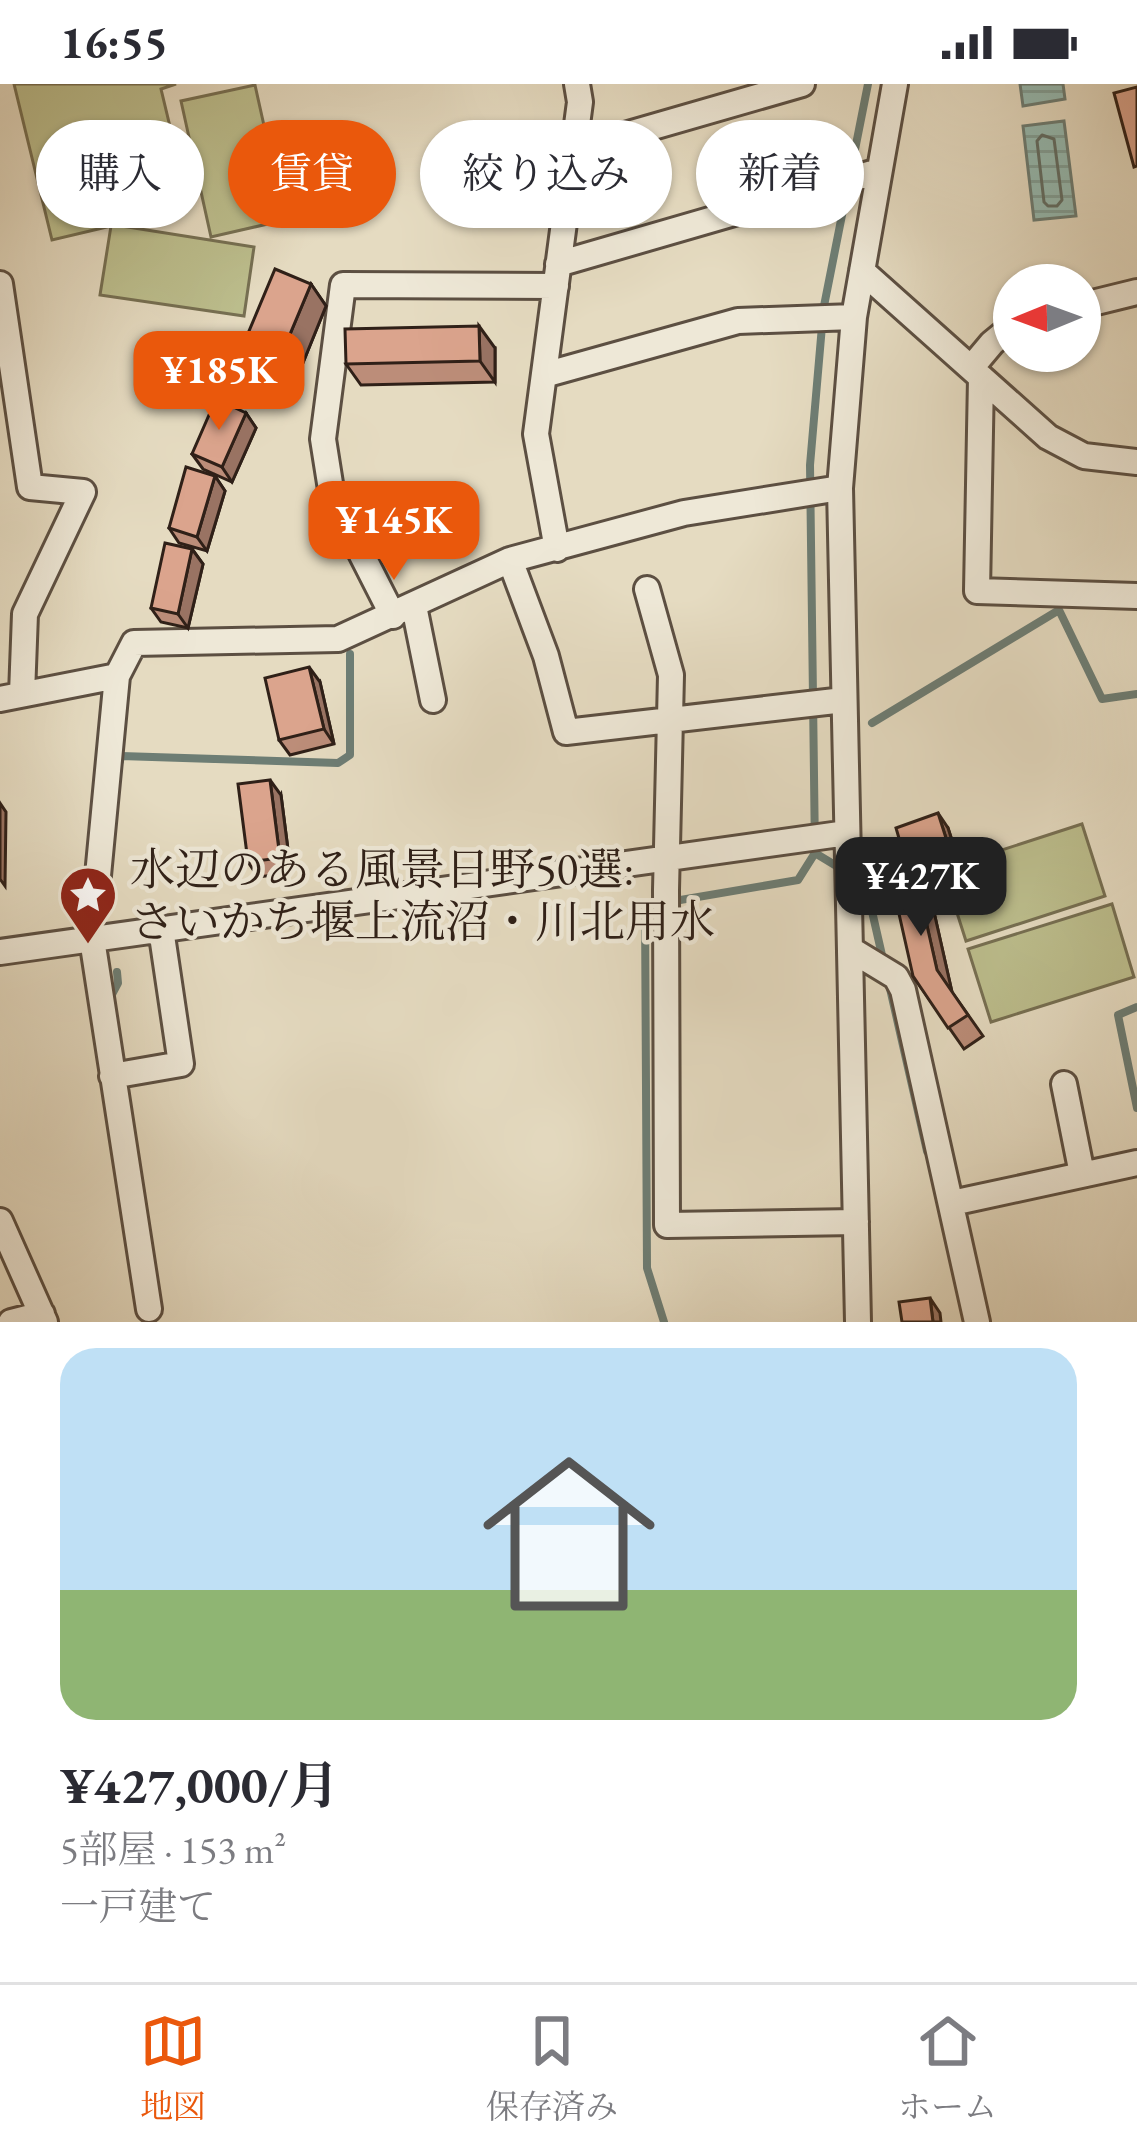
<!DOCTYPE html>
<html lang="ja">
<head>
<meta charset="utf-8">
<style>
  body { margin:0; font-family:"EB Garamond","Noto Serif JP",serif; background:#f7f7f7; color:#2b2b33; height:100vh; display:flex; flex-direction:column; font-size:45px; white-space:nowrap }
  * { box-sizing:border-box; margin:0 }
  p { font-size:39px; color:#7c7c81 }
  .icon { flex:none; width:66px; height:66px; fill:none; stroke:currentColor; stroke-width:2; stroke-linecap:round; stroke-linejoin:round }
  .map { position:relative; height:1238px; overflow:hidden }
  .side { display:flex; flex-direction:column; background:#fff; flex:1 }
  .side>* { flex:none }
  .banner { position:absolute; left:36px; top:36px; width:1065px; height:108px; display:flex; gap:24px }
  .needle { width:78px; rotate:269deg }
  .tools { position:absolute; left:993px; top:180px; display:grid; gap:24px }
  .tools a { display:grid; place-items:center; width:108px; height:108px; border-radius:50%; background:#fff; box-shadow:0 3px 9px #0004; font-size:60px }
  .price { position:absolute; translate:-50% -102px; padding:0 27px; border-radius:24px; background:#ea580c; color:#fff; font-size:39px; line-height:78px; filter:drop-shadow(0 3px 6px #0008) }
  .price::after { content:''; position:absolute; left:50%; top:72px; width:36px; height:27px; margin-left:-18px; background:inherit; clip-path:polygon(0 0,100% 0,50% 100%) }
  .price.current { background:#222; color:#fff }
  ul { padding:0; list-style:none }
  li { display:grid; align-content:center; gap:24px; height:636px; padding:0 60px }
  li span { display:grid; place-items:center; height:372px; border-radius:36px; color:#555 }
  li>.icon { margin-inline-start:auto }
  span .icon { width:216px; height:216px; fill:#fffc; stroke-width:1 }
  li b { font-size:51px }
  .pill { padding:0 42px; border-radius:54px; background:#fff; box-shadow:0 3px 9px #0004; font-size:42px; line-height:108px }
  .pill.current { background:#ea580c; color:#fff }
  .status { display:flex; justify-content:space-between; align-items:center; height:84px; padding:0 60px; background:#fff; direction:ltr }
  .status svg { height:33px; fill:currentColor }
  .menu { display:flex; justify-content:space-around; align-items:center; height:168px; border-top:3px solid #e1e1e2; background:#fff; font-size:33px; color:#7c7c81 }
  .menu a { display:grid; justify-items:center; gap:6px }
  .menu .current { color:#ea580c }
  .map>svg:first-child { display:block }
</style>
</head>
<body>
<div class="status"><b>16:55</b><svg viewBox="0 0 49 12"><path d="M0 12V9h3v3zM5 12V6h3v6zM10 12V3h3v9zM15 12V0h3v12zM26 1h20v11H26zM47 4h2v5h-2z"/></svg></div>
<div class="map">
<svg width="1137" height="1238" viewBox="0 0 1137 1238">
  <defs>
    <pattern id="water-rules" width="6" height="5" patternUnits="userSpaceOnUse" patternTransform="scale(3)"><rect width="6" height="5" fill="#96bbb2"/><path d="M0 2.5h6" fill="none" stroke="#82a098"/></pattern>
  </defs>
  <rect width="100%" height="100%" fill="#e5dbc1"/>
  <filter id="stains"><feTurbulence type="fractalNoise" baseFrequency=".00167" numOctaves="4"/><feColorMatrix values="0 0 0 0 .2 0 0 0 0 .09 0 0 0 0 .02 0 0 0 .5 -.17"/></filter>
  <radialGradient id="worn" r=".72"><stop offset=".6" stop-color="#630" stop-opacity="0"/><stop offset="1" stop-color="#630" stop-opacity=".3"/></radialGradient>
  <path fill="#bcbe8d" stroke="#766f52" stroke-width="3" d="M14,0H176L161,5L189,122L115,141L254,163L244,232L100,211L111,142L52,156Z
    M255,1L285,136L211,153L181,17Z
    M1082,740L1105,812L966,857L943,785Z
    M1112,820L1134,893L991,938L968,865Z"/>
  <path fill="url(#water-rules)" stroke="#6d7d74" stroke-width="3" d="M1020,0H1063L1065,15L1023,22Z
    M1064,37L1076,132L1034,136L1023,42Z"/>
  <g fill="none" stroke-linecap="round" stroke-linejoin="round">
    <path stroke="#626e65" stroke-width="3" d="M1042,51L1054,55L1062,116L1057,122H1048L1044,118L1037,57Z"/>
    <path stroke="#6d7d74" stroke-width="8" d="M823,227L868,0
      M872,639L1059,526L1102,615L1137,610
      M120,677L121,672L338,679L350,671V570
      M815,769L843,786
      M856,794L866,801L884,880
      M889,900L927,1067
      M110,914L118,899L117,888
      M1137,923L1118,931L1137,1024
      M664,1238L647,1184L645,822L798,796L815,769L810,381L822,242"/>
    <g stroke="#5c4f42" stroke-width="30">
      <path id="minor" d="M573,66L802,0
        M558,180L879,87
        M862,187L1048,353L1084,372L1137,378
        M0,200L30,403L83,408L25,530L22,610
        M1080,222L1137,208
        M971,284L992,259L1014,241
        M544,291L738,237L854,233
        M981,294L977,507L1137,512
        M557,465L536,350L580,18L577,0
        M510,476L546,572L566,648L844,616
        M647,505L671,591L666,806L667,1141L856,1138
        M414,522L433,616
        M393,532L332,412L323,355L343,201L556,202
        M0,615L117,592L134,559L338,555L510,476L684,429L840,404
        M97,802L117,592
        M92,855L149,1225
        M850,865L896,893L903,906L977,1238
        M0,868L847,749
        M112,992L181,980L161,845
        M1064,1000L1082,1090
        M952,1119L1137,1079
        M0,1137L45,1238
        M11,1238L42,1230
        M858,1238L840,404L854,233L895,0"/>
    </g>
    <use href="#minor" stroke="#eee8d7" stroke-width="24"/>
  </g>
  <path fill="#bc8d79" stroke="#2f2018" stroke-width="3" d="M311,200L326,222L296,296L260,281L244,259Z
    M495,264V298L361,301L346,280Z
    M246,329L256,344L232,398L203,385L192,370Z
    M215,392L225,407L207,467L179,459L169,444Z
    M192,465L203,480L188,544L161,538L151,524Z
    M320,598L334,660L290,671L279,656Z
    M281,711L291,789L258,793L248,778Z
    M948,744L956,769L921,781L925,788L952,908L983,952L964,965L913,892L903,768Z"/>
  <path fill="#997363" stroke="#2f2018" stroke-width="3" d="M311,200L326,222L296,296L280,274Z
    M479,242L495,264V298L480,277Z
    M246,329L256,344L232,398L222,383Z
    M215,392L225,407L207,467L197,453Z
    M192,465L203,480L188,544L178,530Z
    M309,583L320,598L334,660L324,645Z
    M270,696L281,711L291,789L280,774Z
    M0,719L6,728L5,802L0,795Z
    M938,729L948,744L956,769L946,754Z
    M910,766L925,788L952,908L937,886Z
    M930,1214L940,1229L941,1238H933Z"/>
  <path fill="#dba48d" stroke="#2f2018" stroke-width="3" d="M1137,3V82L1134,83L1114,9Z
    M275,185L311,200L280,274L244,259Z
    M479,242L480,277L346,280L345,245Z
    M216,315L246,329L222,383L192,370Z
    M186,383L215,392L197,453L169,444Z
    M165,459L192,465L178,530L151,524Z
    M309,583L324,645L279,656L265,594Z
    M270,696L280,774L248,778L238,700Z
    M938,729L946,754L903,768L896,744Z
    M910,766L937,886L968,931L948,944L913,892L886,772Z
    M930,1214L933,1238H902L899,1218Z"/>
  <defs>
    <g id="sight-pin" transform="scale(3)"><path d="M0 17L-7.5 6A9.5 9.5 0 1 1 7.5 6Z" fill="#8f2418" stroke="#eee8d7"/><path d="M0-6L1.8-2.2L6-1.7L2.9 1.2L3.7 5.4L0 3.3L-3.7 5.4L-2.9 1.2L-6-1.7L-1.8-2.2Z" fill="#fff"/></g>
  </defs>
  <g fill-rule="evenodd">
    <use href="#sight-pin" x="88" y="811"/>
  </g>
  <g text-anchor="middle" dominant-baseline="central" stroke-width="9" stroke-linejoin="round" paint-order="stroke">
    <g font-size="45" fill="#2f2018" stroke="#eee8d7" text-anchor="start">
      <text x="130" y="785">水辺のある風景日野50選:<tspan x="130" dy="52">さいかち堰上流沼・川北用水</tspan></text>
    </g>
  </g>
  <rect width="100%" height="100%" filter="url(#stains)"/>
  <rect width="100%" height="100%" fill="url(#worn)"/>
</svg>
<div class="tools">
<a><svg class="needle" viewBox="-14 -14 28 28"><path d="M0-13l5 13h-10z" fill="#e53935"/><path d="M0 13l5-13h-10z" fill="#7c7c81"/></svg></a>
</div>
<b class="price" style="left:219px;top:349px">¥185K</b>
<b class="price" style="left:394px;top:499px">¥145K</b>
<b class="price current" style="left:921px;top:855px">¥427K</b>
<div class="banner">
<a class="pill">購入</a>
<a class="pill current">賃貸</a>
<a class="pill">絞り込み</a>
<a class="pill">新着</a>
</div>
</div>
<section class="side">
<ul>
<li><span style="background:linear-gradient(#bfe0f5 65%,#8fb573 0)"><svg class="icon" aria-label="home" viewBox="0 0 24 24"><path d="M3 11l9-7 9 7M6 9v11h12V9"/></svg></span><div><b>¥427,000/月</b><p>5部屋 · 153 m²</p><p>一戸建て</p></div></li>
</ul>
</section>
<nav class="menu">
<a class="current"><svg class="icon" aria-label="map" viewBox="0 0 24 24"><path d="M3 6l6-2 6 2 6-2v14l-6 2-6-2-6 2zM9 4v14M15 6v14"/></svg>地図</a>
<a><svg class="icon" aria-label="saved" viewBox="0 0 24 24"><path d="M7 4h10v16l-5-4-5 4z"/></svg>保存済み</a>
<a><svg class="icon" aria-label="home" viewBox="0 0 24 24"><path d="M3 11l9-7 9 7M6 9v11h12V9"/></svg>ホーム</a>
</nav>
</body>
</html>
